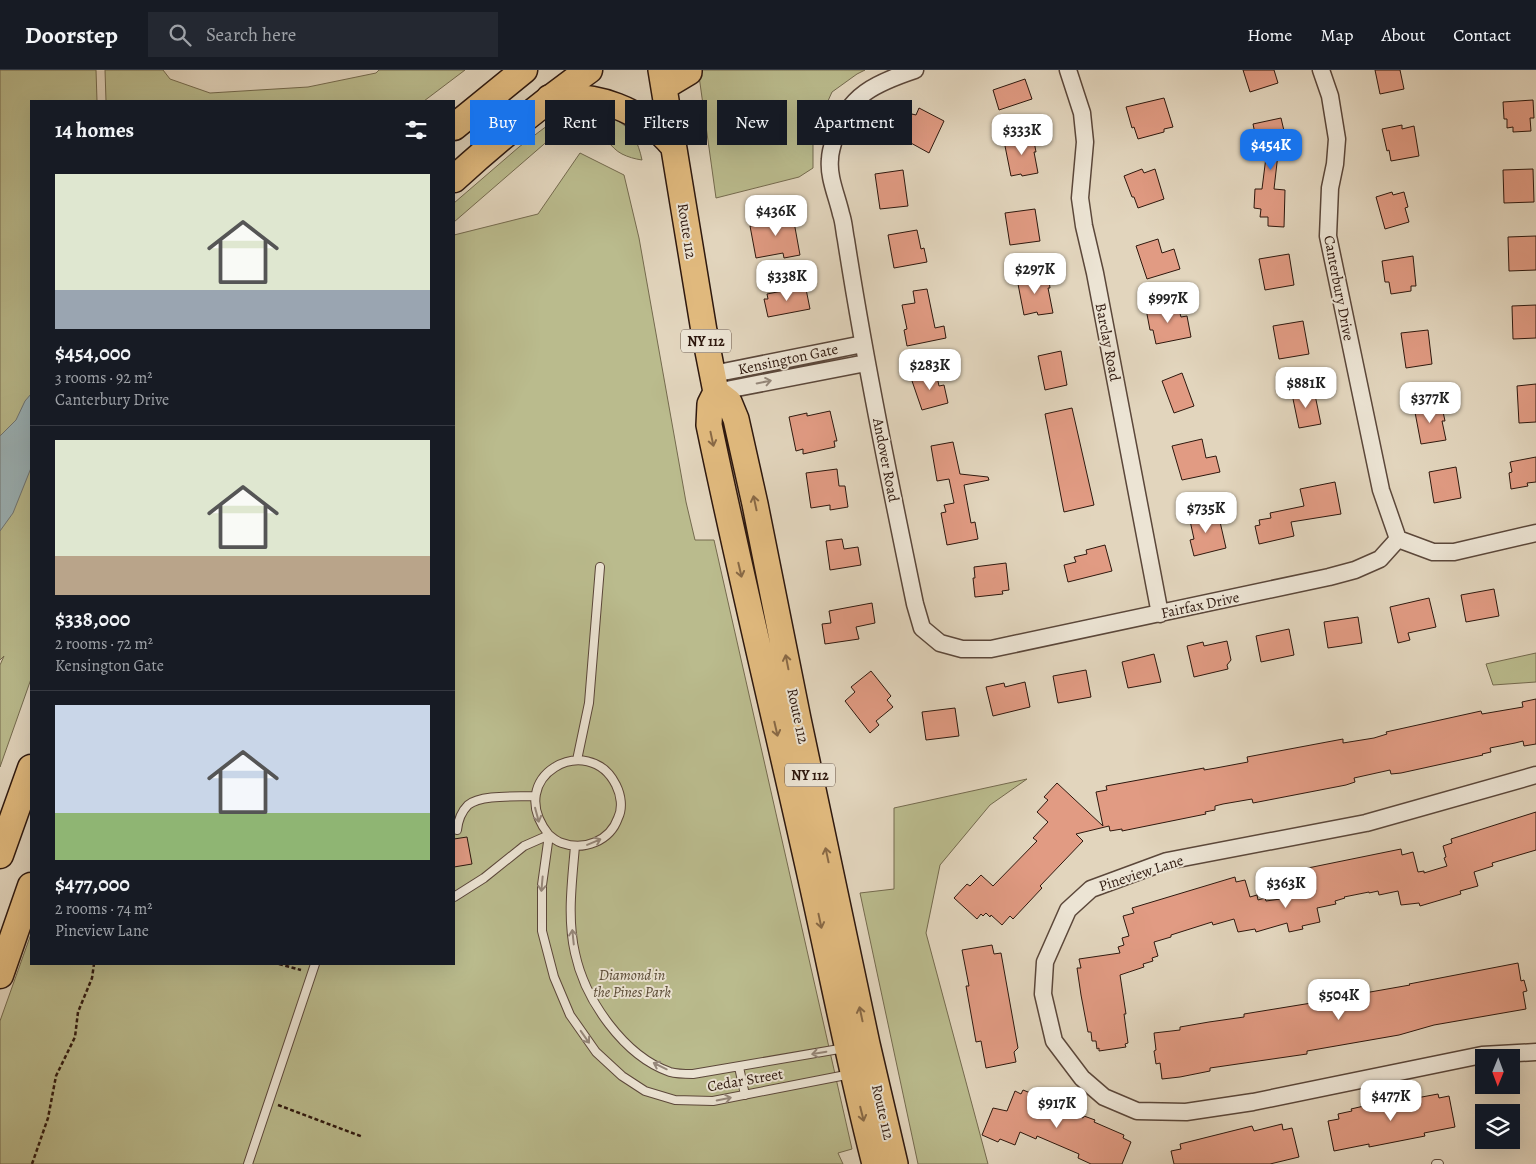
<!DOCTYPE html>
<html lang="en">
<head>
<meta charset="utf-8">
<style>
  body { margin:0; font-family:Alegreya,serif; background:#242831; color:#f1f3f6; height:100vh; display:flex; flex-direction:column; font-size:19px; white-space:nowrap }
  * { box-sizing:border-box; margin:0 }
  p { font-size:16px; color:#9ea1a6 }
  .icon { flex:none; width:28px; height:28px; fill:none; stroke:currentColor; stroke-width:2; stroke-linecap:round; stroke-linejoin:round }
  .map { position:relative; flex:1; overflow:hidden }
  .panel { position:absolute; left:30px; top:30px; width:425px; height:865px; display:flex; flex-direction:column; background:#171b24; border-radius:0px; box-shadow:0 5px 20px #0002 }
  .panel>* { flex:none }
  .guide { position:absolute; left:470px; top:30px; width:475px; height:45px; display:flex; gap:10px }
  .needle { width:32px; rotate:181deg }
  .controls { position:absolute; left:1475px; top:979px; display:grid; gap:10px }
  .controls a { display:grid; place-items:center; width:45px; height:45px; border-radius:0px; background:#171b24; box-shadow:0 5px 20px #0002; font-size:25px }
  .price { position:absolute; translate:-50% -42px; padding:0 11px; border-radius:10px; background:#fff; color:#222; font-size:16px; line-height:32px; filter:drop-shadow(0 1px 2px #0008) }
  .price::after { content:''; position:absolute; left:50%; top:30px; width:15px; height:11px; margin-left:-8px; background:inherit; clip-path:polygon(0 0,100% 0,50% 100%) }
  .price.selected { background:#1a73e8; color:#fff }
  ul { padding:0; list-style:none }
  li { display:grid; align-content:center; gap:10px; height:265px; padding:0 25px }
  li+li { border-top:1px solid #363941 }
  li span { display:grid; place-items:center; height:155px; border-radius:0px; color:#555 }
  li>.icon { margin-inline-start:auto }
  span .icon { width:90px; height:90px; fill:#fffc; stroke-width:1 }
  li b { font-size:21px }
  h2 { display:flex; justify-content:space-between; align-items:center; height:60px; padding:0 25px; font-size:21px }
  .tag { padding:0 18px; border-radius:0px; background:#171b24; box-shadow:0 5px 20px #0002; font-size:18px; line-height:45px }
  .tag.selected { background:#1a73e8; color:#fff }
  header { display:flex; align-items:center; gap:30px; box-sizing:border-box; height:70px; padding:0 25px; background:#171b24; border-bottom:1px solid #363941 }
  header strong { font-size:24px }
  nav { display:flex; gap:28px; margin-inline-start:auto; font-size:18px }
  .search { width:350px; height:45px; background:#242831; display:flex; align-items:center; gap:12px; box-sizing:border-box; padding:0 18px; border-radius:0px; color:#9ea1a6; font-size:19px }
  .map>svg:first-child { display:block }
</style>
</head>
<body>
<header>
<strong>Doorstep</strong>
<div class="search"><svg class="icon" aria-label="search" viewBox="0 0 24 24"><circle cx="10" cy="10" r="6"/><path d="M15 15l6 6"/></svg>Search here</div>
<nav><a>Home</a><a>Map</a><a>About</a><a>Contact</a></nav>
</header>
<div class="map">
<svg width="1536" height="1094" viewBox="0 0 1536 1094">
  <rect width="100%" height="100%" fill="#e2d5bd"/>
  <filter id="stains"><feTurbulence type="fractalNoise" baseFrequency=".004" numOctaves="4"/><feColorMatrix values="0 0 0 0 .2 0 0 0 0 .09 0 0 0 0 .02 0 0 0 .5 -.17"/></filter>
  <radialGradient id="worn" r=".72"><stop offset=".6" stop-color="#630" stop-opacity="0"/><stop offset="1" stop-color="#630" stop-opacity=".3"/></radialGradient>
  <path fill="#babb8d" stroke="#746a4e" d="M0,0H96L97,31H31V609L0,697V595L4,586L0,590Z
    M105,0H163L170,9L210,23L308,17L376,3L379,0H465L424,31H106Z
    M701,0H865L857,4L832,22L813,64V98L799,107L716,128L699,6Z
    M582,37C616,48 634,52 642,90C635,89 628,87 622,84C616,81 612,76 607,71C593,57 576,55 558,62L454,152V133L519,77L564,43Z
    M580,83L624,105L639,168L686,432L695,470H714L852,1079L838,1083L843,1094H0V951L31,864V894H454V165L538,144Z
    M1536,583V612L1493,615L1486,594Z
    M1027,709L990,735L940,795L926,863L988,1094H918L860,823L894,819V738Z"/>
  <path fill="#9bb5bc" stroke="#6f7676" d="M31,324V398L13,443L0,461V366L16,350L25,331Z"/>
  <path fill="#e19b83" stroke="#2e180e" d="M1243,0H1274L1278,13L1250,22Z
    M1375,0H1400L1404,19L1380,24Z
    M1025,9L1032,29L999,40L993,20Z
    M1164,28L1173,57L1164,59V62L1138,69L1134,57L1132,58L1126,37Z
    M1533,30L1534,48H1530L1531,61L1513,62V57L1507,58V49H1504L1503,32Z
    M919,38L944,51L929,83L900,67L912,44L916,45Z
    M1281,48L1288,78L1284,79L1285,83L1278,84L1274,119L1285,120L1284,157L1268,156V147H1260L1261,139L1254,138L1255,119H1262L1266,87L1260,88L1253,54Z
    M1402,55V59L1414,56L1419,86L1391,91L1389,80L1387,81L1382,59Z
    M1033,66L1036,82H1034L1038,103L1022,106L1021,104L1011,106L1004,71Z
    M1142,99L1144,103L1155,99L1164,129L1138,138L1134,127H1132L1124,106Z
    M1533,99L1534,132L1504,133L1503,100Z
    M903,100L908,136L880,139L875,104Z
    M1392,122L1393,125L1404,122L1408,137L1405,138L1409,152L1385,159L1376,127Z
    M1035,139L1040,171L1010,175L1005,143Z
    M792,141L800,185L784,188L783,183L756,188L750,156L759,155L758,152L775,149L774,144Z
    M917,160L921,179L924,178L927,192L894,198L888,165Z
    M1536,166V200L1509,201L1508,167Z
    M1158,169L1162,183L1174,179L1180,199L1147,209L1136,176Z
    M1289,184L1294,215L1265,220L1259,189Z
    M1413,186L1416,216H1411V221L1391,224L1389,212H1385L1382,191Z
    M1048,203L1050,218H1048L1053,243L1038,245L1037,242L1024,245L1017,209Z
    M798,218L799,221L806,219L810,239L768,247L764,229H768L767,224Z
    M927,219L935,258L944,256L946,268L907,276L904,260L907,259L902,235L915,233L913,221Z
    M1536,235V268L1513,269L1512,236Z
    M1165,236V238L1178,236L1181,247L1187,246L1191,267L1156,274L1153,260H1150L1146,239Z
    M1303,251L1309,284L1279,289L1273,256Z
    M1428,260L1432,294L1406,298L1401,263Z
    M1061,281L1067,315L1045,320L1038,286Z
    M936,302L939,316L944,315L948,333L922,340L911,308Z
    M1182,303L1194,336L1174,343L1162,311Z
    M1536,314V352L1519,353L1517,316Z
    M1314,320L1321,354L1299,358L1292,324Z
    M1430,334L1431,339L1442,337L1445,351H1442L1446,370L1421,374L1414,337Z
    M1072,338L1094,435L1064,442L1045,344Z
    M830,341L837,371H834L835,377L803,384V379L796,381L789,347L807,343V346Z
    M1202,369L1206,388L1216,386L1220,402L1182,410L1172,376Z
    M953,372L960,404L988,407L989,410L964,415L971,453L975,452L978,469L947,475L941,443L946,442L944,435L954,433L949,409L937,411L931,376Z
    M1536,387V412L1527,413L1528,416L1511,419L1509,403L1512,402L1510,392Z
    M1456,397L1461,428L1434,433L1429,402Z
    M837,399L839,416H845L848,437L830,440V435L811,438L806,403Z
    M1335,412L1341,444L1291,452L1294,466L1259,474L1255,456L1260,455L1259,450L1271,448L1270,443L1304,436L1300,419Z
    M1206,442L1207,446L1218,443L1226,478L1194,486L1190,470L1194,469L1189,446Z
    M842,469L844,479L858,477L861,495L830,500L826,471Z
    M1105,475L1112,501L1068,512L1064,495L1076,492L1074,487L1087,484L1086,480Z
    M1006,493L1009,520L1002,521L1003,524L975,527L973,508H975L974,497Z
    M1494,519L1499,546L1466,552L1461,525Z
    M1429,528L1436,557L1408,563L1410,570L1398,573L1390,537Z
    M872,533L875,553L856,557L859,569L825,574L822,554L831,553L829,541Z
    M1358,547L1362,573L1328,578L1324,552Z
    M1289,559L1294,585L1261,592L1256,566Z
    M1227,571L1231,590L1227,595L1228,599L1194,607L1187,576L1203,572L1204,576Z
    M1154,584L1161,612L1128,618L1122,592Z
    M1086,600L1091,627L1058,633L1053,606Z
    M871,601L891,626L887,630L893,637L876,651L879,655L870,663L845,631L855,622L851,617Z
    M1025,612L1030,637L993,646L986,617L1004,613L1005,617Z
    M1536,629V674L1524,676L1523,671L1515,673L1490,678L1491,682L1482,684L1483,685L1401,703L1391,704L1390,700L1354,708L1355,712L1346,715L1253,733L1252,729L1223,734L1215,736V740L1205,742L1206,744L1122,761V759L1110,761L1109,756L1076,764L1083,771L1040,816L1042,818L1013,849L1010,846L1002,855L991,845L990,847L986,843L983,846L981,844L977,849L954,828L967,814L970,816L981,805L993,816L1037,771L1033,768L1048,752L1037,742L1048,730L1044,727L1057,713L1103,756L1096,722L1107,720L1106,716L1204,698V700L1216,698L1248,692L1247,687L1343,669V673L1374,668L1387,664L1386,662L1481,641L1482,644L1523,637L1522,632Z
    M955,638L959,666L926,670L922,642Z
    M1536,742V780L1492,793L1493,796L1474,802L1478,816L1460,821L1461,824L1420,836L1419,833L1401,835L1398,821L1379,825L1378,821L1369,823V822L1344,827L1345,828L1335,831L1336,834L1317,838L1320,852L1302,856L1303,859L1289,862L1287,853L1256,862L1255,859L1238,862L1234,849L1213,855L1212,852L1171,865V867L1154,872L1158,886L1152,888L1153,891L1143,894L1144,897L1120,905L1126,944H1124L1128,973L1125,974L1126,977L1099,981V978L1097,979L1096,971H1092L1091,962H1088L1081,925L1077,898H1081L1079,889L1120,883L1118,877L1124,875L1122,868L1129,866L1123,846L1134,843L1132,838L1235,807L1236,812L1245,810L1250,827L1257,825L1258,830L1265,828L1266,831L1288,828L1287,821L1291,820L1288,808L1299,805L1298,800L1401,779L1402,785L1413,782L1418,802L1424,801V803L1447,796L1444,788L1446,787L1443,776L1452,773L1451,769Z
    M467,767L472,794L454,797V769Z
    M992,875L994,884L1001,883L1018,978L1014,982L1016,992L986,998L981,971L976,972L966,916H969L962,880Z
    M1518,893L1521,911L1524,910L1527,921L1523,922L1526,939L1434,955L1399,965L1307,981V984L1210,998V1001L1180,1007L1162,1009L1160,993L1156,994L1154,981L1156,980L1154,963L1180,960V957L1209,952L1244,947V944L1336,929V928L1410,915L1409,914Z
    M1023,1020L1063,1036L1062,1039L1083,1048L1084,1046L1095,1050L1094,1052L1124,1065L1123,1068L1131,1072L1122,1094H1091L1078,1088L1079,1084L1037,1066L1036,1069L1020,1062L1015,1075L1000,1069L998,1072L982,1065L993,1038L1007,1041L1015,1021L1021,1024Z
    M1438,1024L1439,1028L1449,1026L1455,1057L1424,1063L1425,1066L1369,1077V1074L1334,1081L1328,1051L1339,1049L1338,1044L1352,1041L1351,1039L1398,1028L1410,1026L1411,1029Z
    M1282,1054L1283,1060L1292,1058L1299,1087L1270,1094H1174L1171,1081L1181,1079L1180,1074L1252,1056L1254,1061Z"/>
  <g fill="none" stroke-linecap="round" stroke-linejoin="round">
    <g stroke="#5b473a" stroke-width="10">
      <path id="service" d="M577,690L589,633L600,497
        M457,760C458,751 461,742 468,735C481,724 518,727 535,726
        M549,765C553,768 557,772 562,773C584,781 610,771 618,748C623,738 621,725 616,715C589,660 502,706 549,765L542,815V861L554,907L570,945L596,982L622,1006L645,1021L675,1030L713,1031L851,1004
        M575,776C572,812 567,848 575,883C585,930 624,986 670,1002C677,1004 686,1004 693,1004L845,978
        M454,827L484,808L524,776L549,765
        M739,997L745,1025
        M248,1094L315,894
        M1436,1094H1439"/>
    </g>
    <g stroke="#5b473a" stroke-width="19">
      <path id="minor" d="M915,0C876,13 848,25 835,67C833,73 830,82 830,89C828,107 837,126 841,144C844,152 844,161 846,170C865,292 890,413 915,534L922,558L940,573L962,579H991L1329,507L1355,500L1380,489L1398,469
        M1068,0L1082,43L1085,72L1080,128L1084,156L1095,203L1160,544
        M1321,0L1330,26L1337,69L1335,94L1330,118L1328,166L1381,420L1398,469L1433,482H1454L1536,463
        M713,304L863,274
        M716,322L866,293
        M1536,705L1366,753L1167,791L1091,819L1068,840L1045,892L1043,924L1054,971L1082,1008L1104,1027L1137,1041L1186,1042L1253,1032L1482,985L1536,982"/>
    </g>
    <g stroke="#2e180e" stroke-width="28">
      <path id="primary" d="M661,0L704,261L716,322L710,334L709,355C740,504 776,652 809,800C831,898 850,997 875,1094
        M664,17L689,2V0
        M549,28C597,23 641,39 673,76
        M716,322L729,332L736,349L755,434L798,649L867,974L895,1094"/>
    </g>
    <g stroke="#2e180e" stroke-width="29">
      <path id="trunk" d="M454,57L524,0
        M454,109C497,70 542,33 589,0
        M0,785L31,698
        M0,905L31,816"/>
    </g>
    <path stroke="#2e180e" stroke-width="2.5" stroke-dasharray="4 2.5" stroke-linecap="butt" d="M279,894L301,900
      M278,1035L363,1067
      M32,1094L48,1048L56,1006L75,967L78,942L92,908L94,894"/>
    <use href="#service" stroke="#ece4d4" stroke-width="8"/>
    <use href="#minor" stroke="#ece4d4" stroke-width="16"/>
    <use href="#primary" stroke="#e1ba7e" stroke-width="25"/>
    <use href="#trunk" stroke="#e1ba7e" stroke-width="26"/>
  </g>
  <defs><path id="oneway-shaft" d="M-6 0H5M1.5-3L5.5 0L1.5 3" fill="none" stroke-width="1.6" stroke-linecap="round" stroke-linejoin="round" transform="scale(1.25)"/></defs>
  <g stroke="#96887b">
    <use href="#oneway-shaft" transform="translate(764 312) rotate(-11)"/>
    <use href="#oneway-shaft" transform="translate(537 745) rotate(75)"/>
    <use href="#oneway-shaft" transform="translate(594 772) rotate(-23)"/>
    <use href="#oneway-shaft" transform="translate(542 814) rotate(95)"/>
    <use href="#oneway-shaft" transform="translate(573 867) rotate(-96)"/>
    <use href="#oneway-shaft" transform="translate(585 967) rotate(55)"/>
    <use href="#oneway-shaft" transform="translate(819 983) rotate(170)"/>
    <use href="#oneway-shaft" transform="translate(660 996) rotate(-154)"/>
    <use href="#oneway-shaft" transform="translate(724 1029) rotate(-11)"/>
  </g>
  <g stroke="#886946">
    <use href="#oneway-shaft" transform="translate(712 369) rotate(78)"/>
    <use href="#oneway-shaft" transform="translate(755 433) rotate(-102)"/>
    <use href="#oneway-shaft" transform="translate(740 500) rotate(77)"/>
    <use href="#oneway-shaft" transform="translate(787 592) rotate(-101)"/>
    <use href="#oneway-shaft" transform="translate(776 659) rotate(77)"/>
    <use href="#oneway-shaft" transform="translate(827 785) rotate(-102)"/>
    <use href="#oneway-shaft" transform="translate(820 851) rotate(78)"/>
    <use href="#oneway-shaft" transform="translate(861 944) rotate(-102)"/>
    <use href="#oneway-shaft" transform="translate(862 1044) rotate(76)"/>
  </g>
  <g text-anchor="middle" dominant-baseline="central" stroke-width="4" stroke-linejoin="round" paint-order="stroke">
    <g fill="#ece4d4" stroke="#675549" stroke-width="1">
      <rect x="681" y="259.5" width="50" height="23" rx="4"/>
      <rect x="785" y="693.5" width="50" height="23" rx="4"/>
    </g>
    <g font-size="14" font-weight="bold" fill="#2e180e">
      <text x="706" y="271">NY 112</text>
      <text x="810" y="705">NY 112</text>
    </g>
    <g font-size="15" fill="#2e180e" stroke="#ece4d4">
      <text transform="translate(687 161) rotate(81)">Route 112</text>
      <text transform="translate(1339 218) rotate(79)">Canterbury Drive</text>
      <text transform="translate(1108 272) rotate(79)">Barclay Road</text>
      <text transform="translate(788 289) rotate(-12)">Kensington Gate</text>
      <text transform="translate(886 390) rotate(79)">Andover Road</text>
      <text transform="translate(1200 535) rotate(-12)">Fairfax Drive</text>
      <text transform="translate(798 646) rotate(78)">Route 112</text>
      <text transform="translate(1141 803) rotate(-18)">Pineview Lane</text>
      <text transform="translate(745 1010) rotate(-10)">Cedar Street</text>
      <text transform="translate(883 1042) rotate(77)">Route 112</text>
    </g>
    <g font-size="15" font-style="italic" fill="#584934" stroke="#ece4d4">
      <text x="632" y="905">Diamond in<tspan x="632" dy="17">the Pines Park</tspan></text>
    </g>
  </g>
  <rect width="100%" height="100%" filter="url(#stains)"/>
  <rect width="100%" height="100%" fill="url(#worn)"/>
</svg>
<div class="controls">
<a><svg class="needle" viewBox="-14 -14 28 28"><path d="M0-13l5 13h-10z" fill="#e53935"/><path d="M0 13l5-13h-10z" fill="#9ea1a6"/></svg></a>
<a><svg class="icon" aria-label="layers" viewBox="0 0 24 24"><path d="M12 4l9 5-9 5-9-5zM3 14l9 5 9-5"/></svg></a>
</div>
<b class="price" style="left:1022px;top:86px">$333K</b>
<b class="price selected" style="left:1271px;top:101px">$454K</b>
<b class="price" style="left:776px;top:167px">$436K</b>
<b class="price" style="left:1035px;top:225px">$297K</b>
<b class="price" style="left:787px;top:232px">$338K</b>
<b class="price" style="left:1168px;top:254px">$997K</b>
<b class="price" style="left:930px;top:321px">$283K</b>
<b class="price" style="left:1306px;top:339px">$881K</b>
<b class="price" style="left:1430px;top:354px">$377K</b>
<b class="price" style="left:1206px;top:464px">$735K</b>
<b class="price" style="left:1286px;top:839px">$363K</b>
<b class="price" style="left:1339px;top:951px">$504K</b>
<b class="price" style="left:1391px;top:1052px">$477K</b>
<b class="price" style="left:1057px;top:1059px">$917K</b>
<div class="guide">
<a class="tag selected">Buy</a>
<a class="tag">Rent</a>
<a class="tag">Filters</a>
<a class="tag">New</a>
<a class="tag">Apartment</a>
</div>
<section class="panel">
<h2>14 homes<svg class="icon" aria-label="filters" viewBox="0 0 24 24"><path d="M4 7h16M4 17h16"/><circle cx="9" cy="7" r="2"/><circle cx="15" cy="17" r="2"/></svg></h2>
<ul>
<li><span style="background:linear-gradient(#dfe7d0 75%,#9aa5b1 0)"><svg class="icon" aria-label="home" viewBox="0 0 24 24"><path d="M3 11l9-7 9 7M6 9v11h12V9"/></svg></span><div><b>$454,000</b><p>3 rooms · 92 m²</p><p>Canterbury Drive</p></div></li>
<li><span style="background:linear-gradient(#dfe7d0 75%,#b9a48a 0)"><svg class="icon" aria-label="home" viewBox="0 0 24 24"><path d="M3 11l9-7 9 7M6 9v11h12V9"/></svg></span><div><b>$338,000</b><p>2 rooms · 72 m²</p><p>Kensington Gate</p></div></li>
<li><span style="background:linear-gradient(#c9d6e8 70%,#8fb573 0)"><svg class="icon" aria-label="home" viewBox="0 0 24 24"><path d="M3 11l9-7 9 7M6 9v11h12V9"/></svg></span><div><b>$477,000</b><p>2 rooms · 74 m²</p><p>Pineview Lane</p></div></li>
</ul>
</section>
</div>
</body>
</html>
